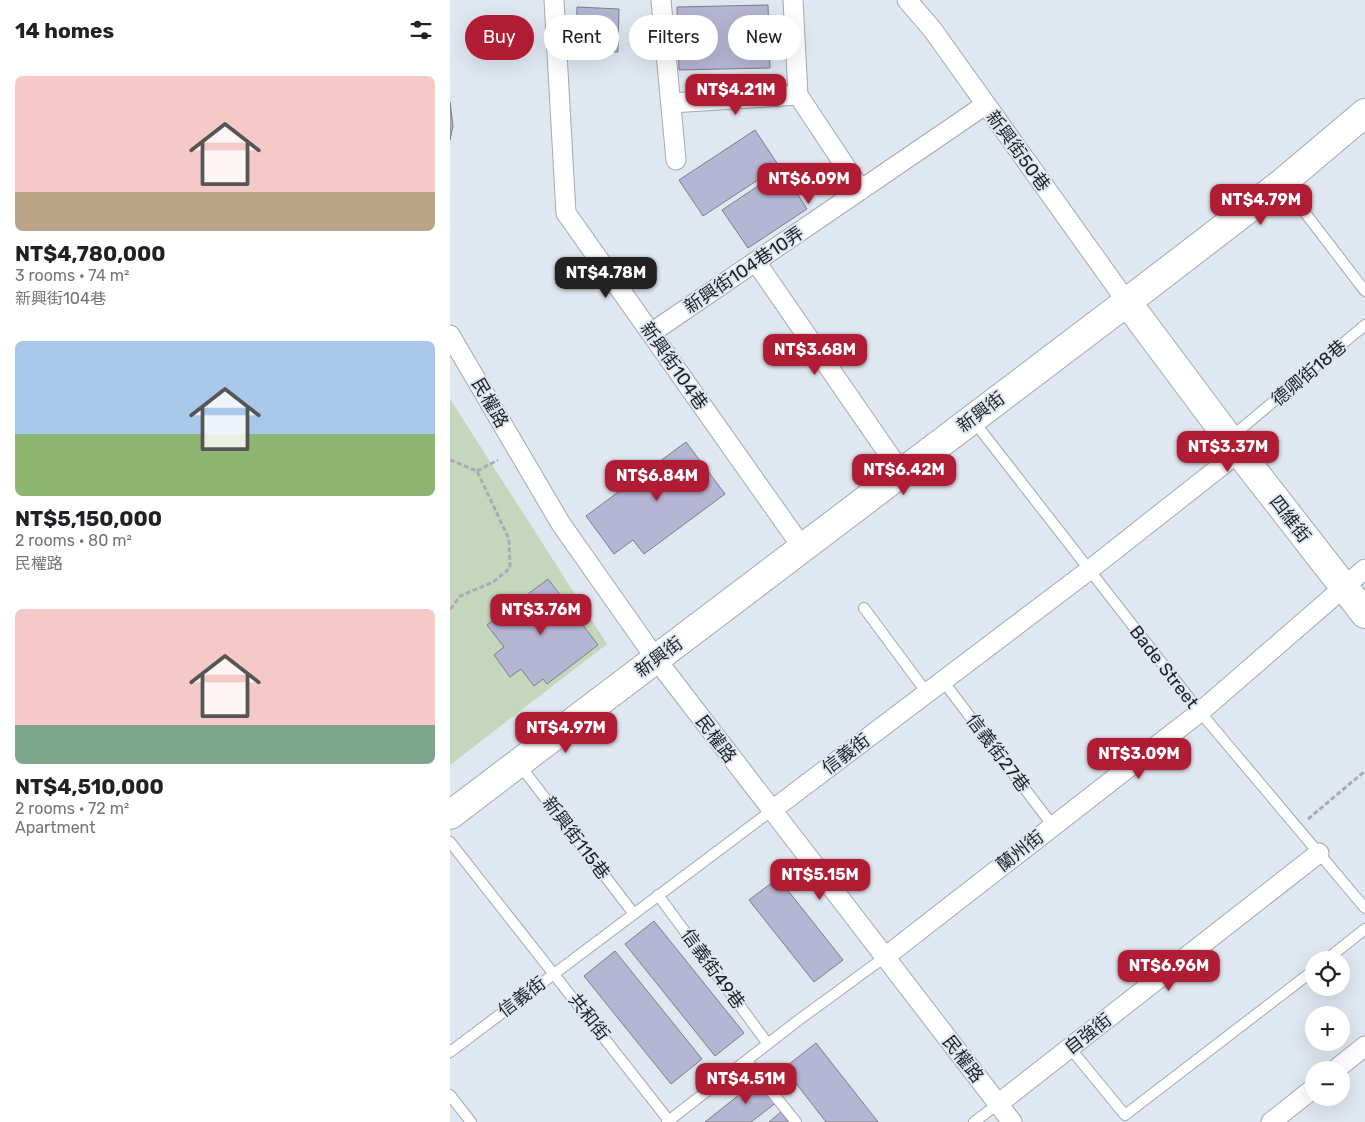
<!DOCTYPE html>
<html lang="en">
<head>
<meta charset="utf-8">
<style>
  body { margin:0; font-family:Rubik,"Noto Sans TC",sans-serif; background:#f2f2f2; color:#202124; height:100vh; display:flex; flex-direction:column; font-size:19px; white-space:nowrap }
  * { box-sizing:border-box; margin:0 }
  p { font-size:16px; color:#757577 }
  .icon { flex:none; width:28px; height:28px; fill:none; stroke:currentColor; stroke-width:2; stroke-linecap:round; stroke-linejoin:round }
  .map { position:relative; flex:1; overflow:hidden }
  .panel { display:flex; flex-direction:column; background:#fff; width:450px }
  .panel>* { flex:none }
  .banner { position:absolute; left:15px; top:15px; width:475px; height:45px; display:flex; gap:10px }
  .fabs { position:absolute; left:855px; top:951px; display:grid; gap:10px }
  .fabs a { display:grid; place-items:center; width:45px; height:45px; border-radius:50%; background:#fff; box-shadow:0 5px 20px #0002; font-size:25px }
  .price { position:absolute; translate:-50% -42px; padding:0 11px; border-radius:10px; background:#af1c33; color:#fff; font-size:16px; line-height:32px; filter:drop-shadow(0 1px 2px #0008) }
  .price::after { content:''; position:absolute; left:50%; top:30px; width:15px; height:11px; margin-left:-8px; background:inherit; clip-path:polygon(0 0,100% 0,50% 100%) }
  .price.active { background:#222; color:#fff }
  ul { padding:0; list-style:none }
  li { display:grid; align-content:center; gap:10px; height:265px; padding:0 15px }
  li span { display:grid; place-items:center; height:155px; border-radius:8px; color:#555 }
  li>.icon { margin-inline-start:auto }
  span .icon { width:90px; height:90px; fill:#fffc; stroke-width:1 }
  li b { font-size:21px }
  h2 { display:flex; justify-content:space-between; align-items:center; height:60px; padding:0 15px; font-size:21px }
  .pill { padding:0 18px; border-radius:22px; background:#fff; box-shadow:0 5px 20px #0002; font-size:18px; line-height:45px }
  .pill.active { background:#af1c33; color:#fff }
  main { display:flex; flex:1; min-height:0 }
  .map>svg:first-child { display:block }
</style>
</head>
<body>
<main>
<section class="panel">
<h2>14 homes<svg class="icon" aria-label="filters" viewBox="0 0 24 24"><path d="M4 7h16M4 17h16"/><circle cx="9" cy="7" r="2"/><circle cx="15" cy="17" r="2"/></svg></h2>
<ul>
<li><span style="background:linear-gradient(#f6c9c9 75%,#b9a48a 0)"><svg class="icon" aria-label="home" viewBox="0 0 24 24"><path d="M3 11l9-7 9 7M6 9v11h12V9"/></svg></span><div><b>NT$4,780,000</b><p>3 rooms · 74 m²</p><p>新興街104巷</p></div></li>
<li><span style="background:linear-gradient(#a9c7e8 60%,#8fb573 0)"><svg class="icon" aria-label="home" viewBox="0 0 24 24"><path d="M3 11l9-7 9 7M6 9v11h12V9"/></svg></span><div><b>NT$5,150,000</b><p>2 rooms · 80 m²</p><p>民權路</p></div></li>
<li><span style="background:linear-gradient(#f6c9c9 75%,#7fa58c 0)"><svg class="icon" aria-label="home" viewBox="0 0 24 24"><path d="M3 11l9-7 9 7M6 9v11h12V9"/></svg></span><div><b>NT$4,510,000</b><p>2 rooms · 72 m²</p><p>Apartment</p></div></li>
</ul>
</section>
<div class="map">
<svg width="915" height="1122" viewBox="0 0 915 1122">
  <rect width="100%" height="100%" fill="#dfe7f1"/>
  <path fill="#c5d6bd" d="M0,399L157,644L0,765Z"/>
  <path fill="#b5b5d4" stroke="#7d7e88" d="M318,5L320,68L229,70L227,7Z
    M127,7L169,9L168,52L126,50Z
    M0,102L3,126L0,140Z
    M305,130L329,166L253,216L229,180Z
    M332,170L357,209L298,248L272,210Z
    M236,442L275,494L194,554L183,540L164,554L136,516Z
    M98,579L148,645L97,684L93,679L84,686L71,669L60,677L44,655L54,647L37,625Z
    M328,878L393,960L364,982L299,900Z
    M204,921L294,1033L265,1056L175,944Z
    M165,951L252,1059L221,1084L134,976Z
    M366,1043L428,1122H376L334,1068Z
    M309,1079L327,1102L301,1122H255Z
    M331,1112L338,1122H319Z"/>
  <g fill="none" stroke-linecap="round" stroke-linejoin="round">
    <g stroke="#a2a9b3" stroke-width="12">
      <path id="lane" d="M833,184L915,291
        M522,419L750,712L915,908
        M780,438L915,325
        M414,608L477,693
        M493,681L603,826
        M69,764L184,914
        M0,842L220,1122
        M208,895L318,1044
        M876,960L915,929
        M620,1048L675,1115L864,970
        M0,1052L321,811
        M297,1061L346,1122
        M0,1095L21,1122
        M217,1122L350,1019L435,957
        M524,1122L548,1104"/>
    </g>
    <g stroke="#a2a9b3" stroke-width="21">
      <path id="street" d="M104,0L116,213L352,547
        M211,0L226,160
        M343,0L348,95L411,190
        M457,0L482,29L677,302
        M221,103L348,95
        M306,262L451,472
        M201,333L535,105
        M0,335L111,524L206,659L562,1122
        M321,811L638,571L789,452
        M435,957L750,712L915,569
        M885,1070L915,1046
        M548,1104L869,853
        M821,1122L864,1088"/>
    </g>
    <g stroke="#a2a9b3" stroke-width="30">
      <path id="secondary" d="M677,302L789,452L915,614
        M0,815L677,302L832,183L915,113"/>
    </g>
    <path stroke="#a5acb4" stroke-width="3" stroke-dasharray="5 2.5" stroke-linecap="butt" d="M0,460L27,471L59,539L60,568L43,582L10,596L0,610
      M27,471L48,460
      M858,819L915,771"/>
    <use href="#lane" stroke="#fff" stroke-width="10"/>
    <use href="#street" stroke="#fff" stroke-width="19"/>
    <use href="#secondary" stroke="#fff" stroke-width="28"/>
  </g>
  <g text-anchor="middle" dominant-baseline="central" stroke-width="4" stroke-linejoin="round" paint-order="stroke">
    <g font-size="18" fill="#1f2226" stroke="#dfe7f1">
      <text transform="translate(568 151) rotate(54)">新興街50巷</text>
      <text transform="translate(294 270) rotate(-34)">新興街104巷10弄</text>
      <text transform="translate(224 366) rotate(55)">新興街104巷</text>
      <text transform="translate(859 373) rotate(-40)">德卿街18巷</text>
      <text transform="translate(40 403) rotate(60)">民權路</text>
      <text transform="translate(531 412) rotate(-37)">新興街</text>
      <text transform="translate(840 519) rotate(52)">四維街</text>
      <text transform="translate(209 657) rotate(-37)">新興街</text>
      <text transform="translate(714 667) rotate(52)">Bade Street</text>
      <text transform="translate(266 739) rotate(53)">民權路</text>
      <text transform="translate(548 753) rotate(53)">信義街27巷</text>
      <text transform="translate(396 754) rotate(-37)">信義街</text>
      <text transform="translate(126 838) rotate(53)">新興街115巷</text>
      <text transform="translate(570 851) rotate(-38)">蘭州街</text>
      <text transform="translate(263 969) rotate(54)">信義街49巷</text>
      <text transform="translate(72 997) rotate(-37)">信義街</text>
      <text transform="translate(139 1017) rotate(52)">共和街</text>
      <text transform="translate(638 1034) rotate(-38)">自強街</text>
      <text transform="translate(513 1059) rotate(52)">民權路</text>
    </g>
  </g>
</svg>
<div class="fabs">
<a><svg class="icon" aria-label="locate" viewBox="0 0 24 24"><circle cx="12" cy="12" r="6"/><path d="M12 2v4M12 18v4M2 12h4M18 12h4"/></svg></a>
<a>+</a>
<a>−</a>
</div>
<b class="price" style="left:286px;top:116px">NT$4.21M</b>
<b class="price" style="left:359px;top:205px">NT$6.09M</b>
<b class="price" style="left:811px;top:226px">NT$4.79M</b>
<b class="price active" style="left:156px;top:299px">NT$4.78M</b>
<b class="price" style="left:365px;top:376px">NT$3.68M</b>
<b class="price" style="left:778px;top:473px">NT$3.37M</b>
<b class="price" style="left:454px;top:496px">NT$6.42M</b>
<b class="price" style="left:207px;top:502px">NT$6.84M</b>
<b class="price" style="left:91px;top:636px">NT$3.76M</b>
<b class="price" style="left:116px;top:754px">NT$4.97M</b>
<b class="price" style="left:689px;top:780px">NT$3.09M</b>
<b class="price" style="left:370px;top:901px">NT$5.15M</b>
<b class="price" style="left:719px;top:992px">NT$6.96M</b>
<b class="price" style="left:296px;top:1105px">NT$4.51M</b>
<div class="banner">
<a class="pill active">Buy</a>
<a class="pill">Rent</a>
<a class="pill">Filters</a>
<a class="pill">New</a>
</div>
</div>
</main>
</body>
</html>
